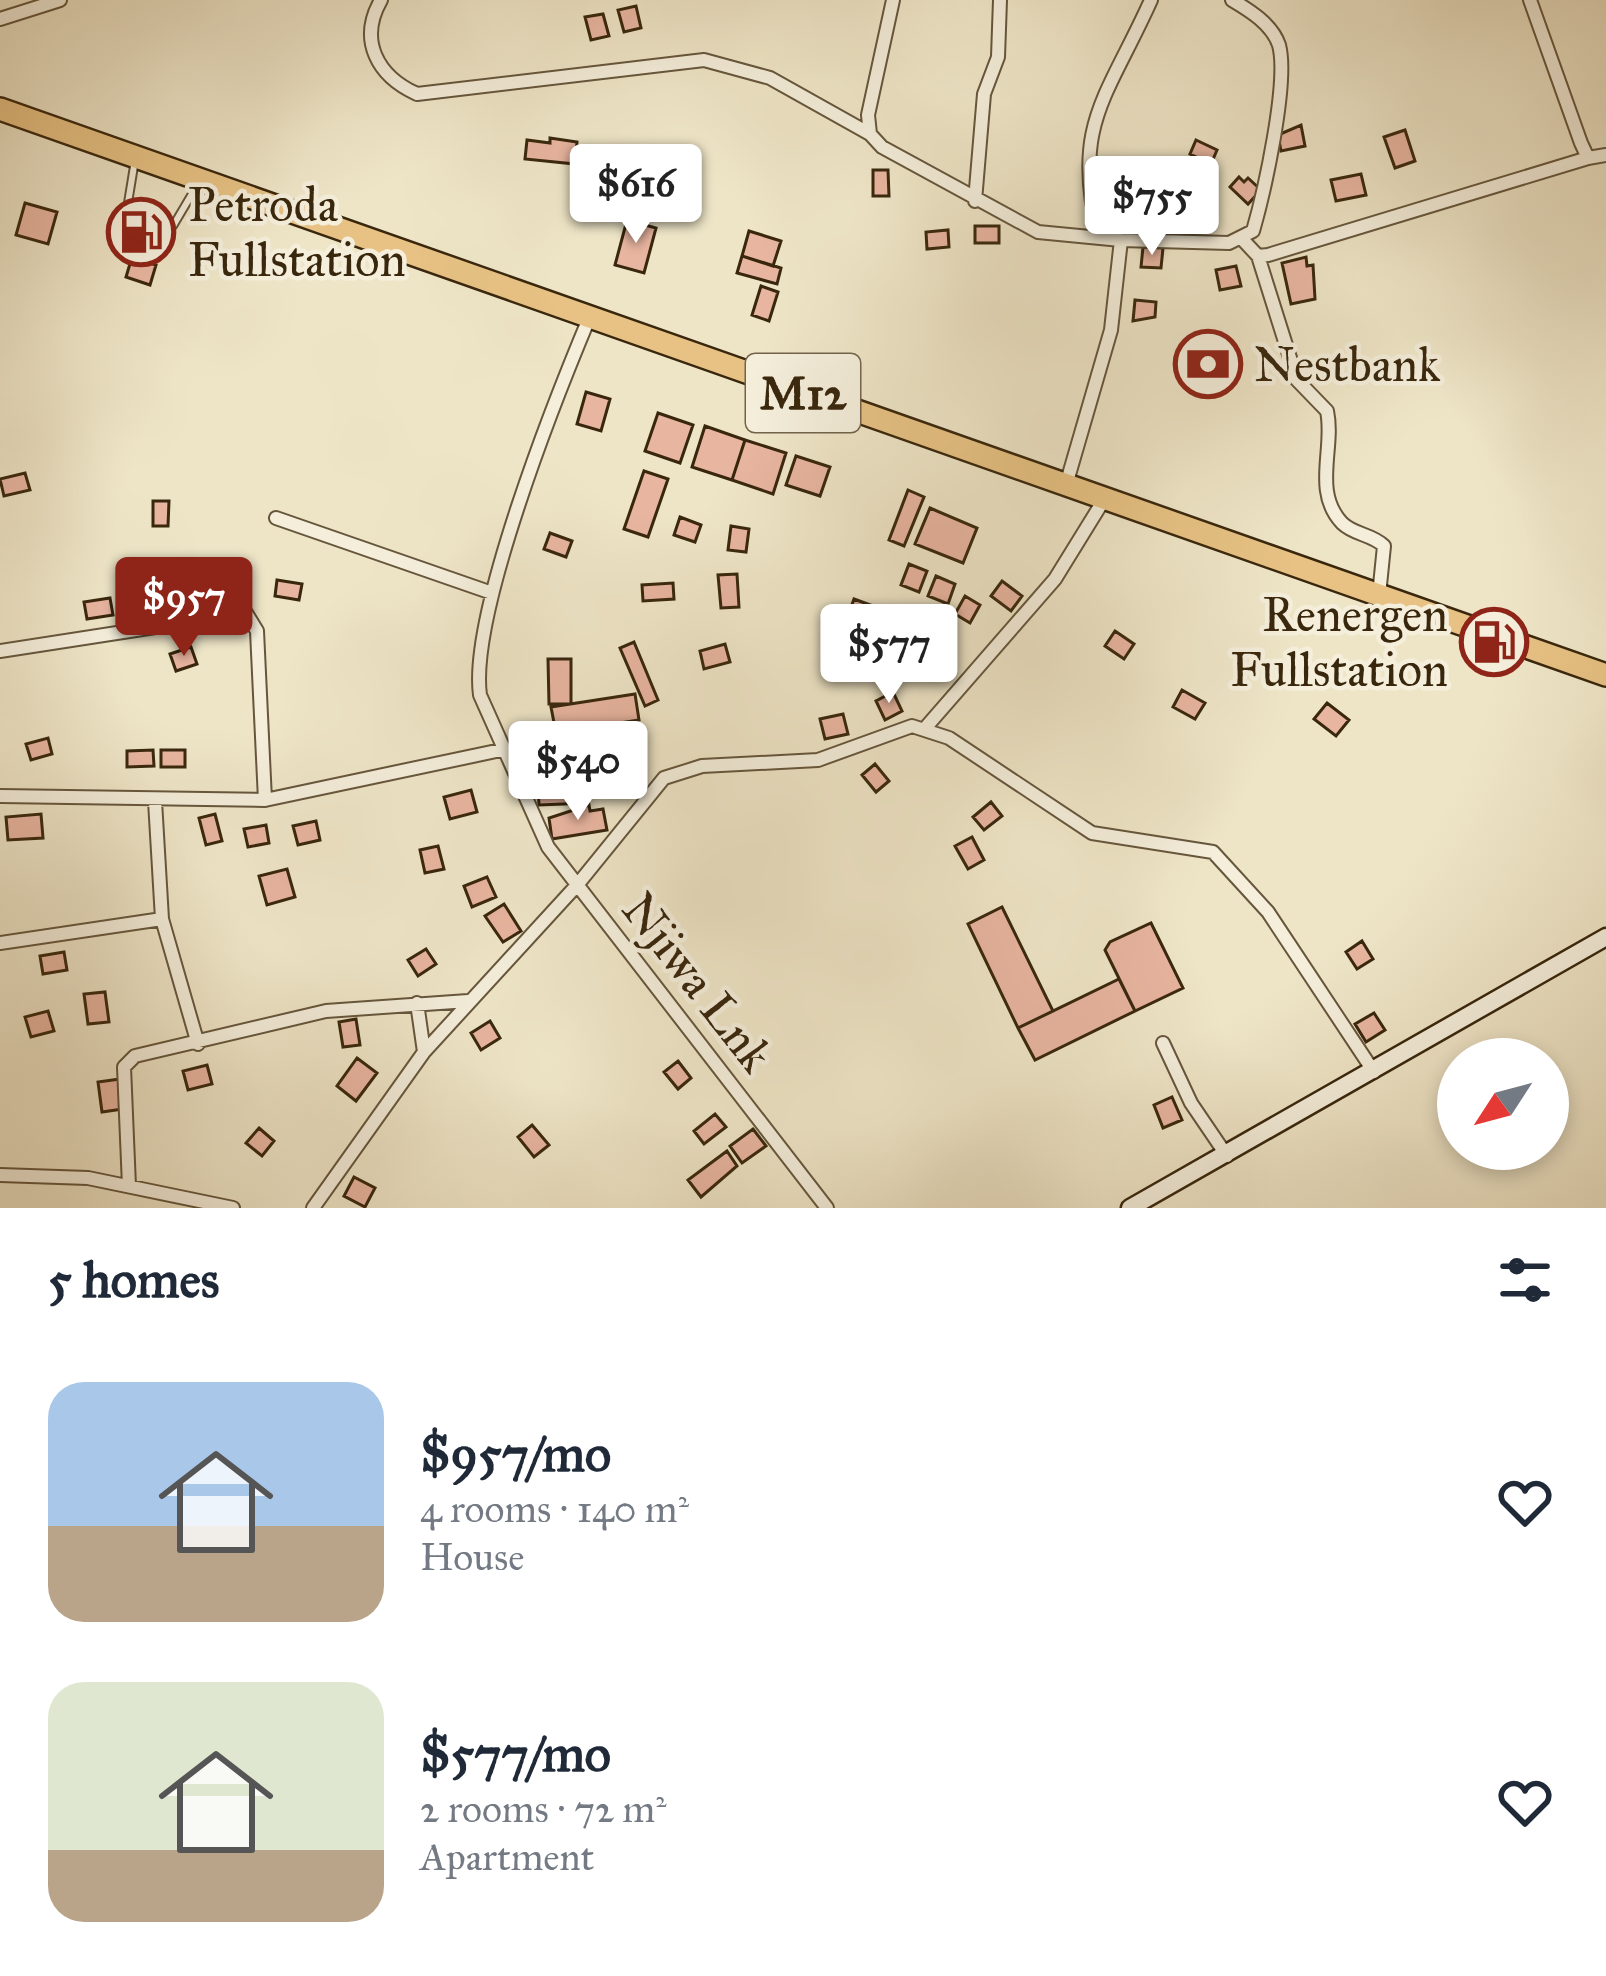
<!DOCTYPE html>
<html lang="en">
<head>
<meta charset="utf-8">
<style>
  body { margin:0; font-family:"IM FELL Great Primer",serif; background:#f6f6f7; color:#1f2937; height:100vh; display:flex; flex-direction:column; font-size:45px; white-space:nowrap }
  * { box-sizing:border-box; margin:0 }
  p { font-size:39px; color:#747a83 }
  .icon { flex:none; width:66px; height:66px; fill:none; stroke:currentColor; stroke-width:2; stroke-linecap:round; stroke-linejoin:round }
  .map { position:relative; height:1208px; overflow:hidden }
  .panel { display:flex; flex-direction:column; background:#fff; flex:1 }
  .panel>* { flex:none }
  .needle { width:78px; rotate:234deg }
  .controls { position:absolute; left:1437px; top:1038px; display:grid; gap:24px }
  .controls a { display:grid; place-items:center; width:132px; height:132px; border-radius:50%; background:#fff; box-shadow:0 6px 18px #0003; font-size:60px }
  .price { position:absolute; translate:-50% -102px; padding:0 27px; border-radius:12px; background:#fff; color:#222; font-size:39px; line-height:78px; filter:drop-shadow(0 3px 6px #0008) }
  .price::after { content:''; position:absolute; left:50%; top:72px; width:36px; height:27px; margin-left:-18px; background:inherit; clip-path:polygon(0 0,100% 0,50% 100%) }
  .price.on { background:#8f2418; color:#fff }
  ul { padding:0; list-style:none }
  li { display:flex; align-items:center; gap:36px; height:300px; padding:0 48px }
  li span { display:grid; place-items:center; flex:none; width:336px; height:240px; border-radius:36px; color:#555 }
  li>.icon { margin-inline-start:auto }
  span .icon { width:144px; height:144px; fill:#fffc; stroke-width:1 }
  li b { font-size:51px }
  h2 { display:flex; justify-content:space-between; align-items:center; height:144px; padding:0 48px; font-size:51px }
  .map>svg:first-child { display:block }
</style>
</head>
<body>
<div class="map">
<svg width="1606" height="1208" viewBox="0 0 1606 1208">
  <rect width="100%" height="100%" fill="#eee5c7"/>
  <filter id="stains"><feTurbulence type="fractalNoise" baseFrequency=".00167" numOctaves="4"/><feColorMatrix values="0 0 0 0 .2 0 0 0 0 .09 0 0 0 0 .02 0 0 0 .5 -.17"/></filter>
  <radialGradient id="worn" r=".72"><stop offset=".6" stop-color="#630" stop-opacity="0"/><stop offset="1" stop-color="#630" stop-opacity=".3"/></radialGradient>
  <path fill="#e8b5a0" stroke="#39270d" stroke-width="3" d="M636,6L641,28L624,32L618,10Z
    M603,14L609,36L591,40L585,17Z
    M1301,125L1305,146L1281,151L1278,135Z
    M1405,130L1415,161L1395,168L1384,137Z
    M550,138L577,142L575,164L525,159L527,140L550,143Z
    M1196,140L1217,150L1211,164L1190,154Z
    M643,167L665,171L662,190L639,186Z
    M873,170H888L889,196H873Z
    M1361,174L1366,195L1336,201L1331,180Z
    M1239,177L1244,182L1248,178L1261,190L1248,204L1230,187Z
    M25,203L57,212L48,244L16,235Z
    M627,220L656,228L644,273L615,265Z
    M147,224L165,230L156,257L137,251Z
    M975,226H999V243H975Z
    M948,230L949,247L927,249L926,232Z
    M749,231L781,241L773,266L742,256Z
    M1143,247L1163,248L1161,268L1141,267Z
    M742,256L781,268L777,284L737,273Z
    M132,257L156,265L150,285L126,277Z
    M1306,257L1307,266L1313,265L1315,299L1291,304L1282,263Z
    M1236,266L1241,286L1220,290L1216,270Z
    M761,286L778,292L769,321L752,315Z
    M1135,300L1156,302L1155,317L1133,321Z
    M586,392L610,399L601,431L577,424Z
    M658,413L693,425L680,463L645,451Z
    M705,426L745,440L732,480L692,467Z
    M745,440L786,453L773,494L732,480Z
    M796,456L830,467L820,496L786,485Z
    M644,471L668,479L648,537L624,529Z
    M25,473L30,490L4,496L0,479Z
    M908,490L924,497L904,546L889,540Z
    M153,501H169L168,526H153Z
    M930,508L977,528L963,563L915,544Z
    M680,517L701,525L695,542L674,535Z
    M731,526L749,529L746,552L728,550Z
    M550,533L572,541L566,557L544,549Z
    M909,564L927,571L919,592L901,585Z
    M737,574L739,607L721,608L718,575Z
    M936,576L955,584L948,604L928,596Z
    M277,580L302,584L299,600L275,596Z
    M1002,581L1022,596L1011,611L991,596Z
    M673,583L674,599L643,601L642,585Z
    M965,596L980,605L970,623L955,614Z
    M110,598L113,615L87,619L84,602Z
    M854,599L881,609L870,639L843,629Z
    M929,626L949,633L939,658L920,651Z
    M1115,631L1134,644L1124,659L1105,646Z
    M634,642L658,700L645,706L620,648Z
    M725,644L730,662L704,669L700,651Z
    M191,647L197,664L176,671L170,654Z
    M548,659H571V704H549Z
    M1182,690L1205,703L1195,719L1173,707Z
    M893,692L902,711L885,720L876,701Z
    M635,694L639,720L556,733L551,707Z
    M1327,703L1349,720L1336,736L1314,719Z
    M843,714L848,734L825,739L820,719Z
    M48,738L52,754L31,760L26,744Z
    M618,749H637L638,786H619Z
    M153,750L154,766L127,767V751Z
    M161,750H185V767H161Z
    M875,764L889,781L876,792L862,775Z
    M587,784L588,803L539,805L538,786Z
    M471,790L477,812L450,819L444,797Z
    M991,802L1002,816L984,830L973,817Z
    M589,805L590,811L603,809L607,830L552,839L549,818Z
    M41,814L43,838L8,840L6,817Z
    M215,814L222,841L206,845L199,818Z
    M316,821L320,840L298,845L293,826Z
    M266,825L269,843L248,847L244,829Z
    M972,837L984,860L968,869L955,846Z
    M438,846L444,869L425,873L420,850Z
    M287,869L295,897L267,905L259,876Z
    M487,877L496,897L472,907L464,886Z
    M504,904L521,931L503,942L485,916Z
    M1002,907L1053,1011L1018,1028L968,924Z
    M1151,923L1183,988L1135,1011L1105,950L1110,942Z
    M1362,941L1373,959L1357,969L1346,952Z
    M426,949L436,964L418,976L408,960Z
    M64,952L67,970L43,974L40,956Z
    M1119,979L1135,1011L1035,1060L1018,1028Z
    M105,992L109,1022L88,1024L84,994Z
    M48,1011L54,1031L31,1037L25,1017Z
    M1374,1013L1385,1030L1366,1042L1355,1024Z
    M356,1019L360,1045L343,1047L339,1022Z
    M490,1021L500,1038L481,1050L471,1033Z
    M357,1058L377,1073L356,1101L337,1086Z
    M678,1061L691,1078L678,1089L664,1072Z
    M207,1065L212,1084L188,1090L183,1071Z
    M120,1079L123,1109L102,1112L98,1082Z
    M1172,1097L1182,1120L1163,1128L1154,1105Z
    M715,1114L726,1127L704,1144L694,1131Z
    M532,1125L549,1145L534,1157L518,1137Z
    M259,1128L274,1141L262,1156L246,1143Z
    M753,1129L766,1146L742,1163L730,1146Z
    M727,1151L737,1166L701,1197L688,1180Z
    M354,1177L375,1188L365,1207L344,1196Z"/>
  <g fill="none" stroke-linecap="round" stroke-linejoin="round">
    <g stroke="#66563c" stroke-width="10">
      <path id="service" d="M135,160L126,215L173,226L199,182"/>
    </g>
    <g stroke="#66563c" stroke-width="16">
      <path id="minor" d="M381,0C358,40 377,76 417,94L704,60L770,78L870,134
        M893,0L868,115L870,134L882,147L1038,232L1121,240L1111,330L1066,485
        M1530,0L1581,143L1588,158L1606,155
        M0,19L60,0
        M975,201L984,94L998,57L1000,0
        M1099,237C1071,125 1107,98 1151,0
        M1121,240L1229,243L1253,231C1264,193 1289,82 1279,45C1272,24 1249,10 1232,0
        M1243,240L1258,256L1268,255L1588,158
        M1258,256L1297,380L1327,411C1335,448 1312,491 1342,523C1354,535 1372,534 1384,546L1379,595
        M590,316C556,397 469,615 480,695L548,847L827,1208
        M276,518L492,593
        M0,651L246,613L257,631L265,800
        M927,726L1055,579L1105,498
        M0,796L265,800L501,750
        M162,919L198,1044
        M0,943L162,919L155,801
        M417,1003L424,1052
        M1163,1043L1191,1103L1227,1156
        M0,1175L88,1178L233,1208
        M129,1186L124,1067L135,1056L326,1011L468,1001
        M313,1208L424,1052L578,884L664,778L702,766L818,760L912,726L949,738L1092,833L1213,852L1268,912L1374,1072"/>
    </g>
    <g stroke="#39270d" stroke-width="21">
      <path id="secondary" d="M1130,1208L1606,937"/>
    </g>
    <g stroke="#39270d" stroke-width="26">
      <path id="trunk" d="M0,109L1606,675"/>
    </g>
    <use href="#service" stroke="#f4eedb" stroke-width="6"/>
    <use href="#minor" stroke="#f4eedb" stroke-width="12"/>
    <use href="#secondary" stroke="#f4eedb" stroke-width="16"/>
    <use href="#trunk" stroke="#e7c284" stroke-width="21"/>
  </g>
  <defs>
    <g id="fuel-ring" transform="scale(3.45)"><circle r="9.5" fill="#f4eedb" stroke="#8f2418" stroke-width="1.5"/><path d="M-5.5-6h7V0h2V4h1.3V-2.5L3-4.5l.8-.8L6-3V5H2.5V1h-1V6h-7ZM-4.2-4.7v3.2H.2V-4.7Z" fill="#8f2418"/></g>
    <g id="bank-ring" transform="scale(3.45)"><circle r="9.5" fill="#f4eedb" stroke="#8f2418" stroke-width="1.5"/><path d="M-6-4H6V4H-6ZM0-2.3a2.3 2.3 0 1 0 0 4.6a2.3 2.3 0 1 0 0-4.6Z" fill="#8f2418"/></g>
  </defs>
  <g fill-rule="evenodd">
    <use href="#fuel-ring" x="141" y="232"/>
    <use href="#bank-ring" x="1208" y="364"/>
    <use href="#fuel-ring" x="1494" y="642"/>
  </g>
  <g text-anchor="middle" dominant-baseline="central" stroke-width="9" stroke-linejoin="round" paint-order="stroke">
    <rect fill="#f4eedb" stroke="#71634b" stroke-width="3" x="746" y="354" width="114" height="78" rx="9"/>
    <g font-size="45" font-weight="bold" fill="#39270d">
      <text x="803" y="393">M12</text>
    </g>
    <g font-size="48" fill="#39270d" stroke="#f4eedb" text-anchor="start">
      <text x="188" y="204">Petroda<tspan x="188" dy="55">Fullstation</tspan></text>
      <text x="1254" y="364">Nestbank</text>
      <text x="1448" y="614" text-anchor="end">Renergen<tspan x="1448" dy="55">Fullstation</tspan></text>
    </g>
    <g font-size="48" fill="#39270d" stroke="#f4eedb">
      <text transform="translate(698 982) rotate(52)">Njiwa Lnk</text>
    </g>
  </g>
  <rect width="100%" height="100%" filter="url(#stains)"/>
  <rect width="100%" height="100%" fill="url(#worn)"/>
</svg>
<div class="controls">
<a><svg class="needle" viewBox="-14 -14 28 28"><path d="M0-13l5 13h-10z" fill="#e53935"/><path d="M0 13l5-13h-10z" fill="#747a83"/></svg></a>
</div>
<b class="price" style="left:636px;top:246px">$616</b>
<b class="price" style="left:1152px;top:258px">$755</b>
<b class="price on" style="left:184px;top:659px">$957</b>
<b class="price" style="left:889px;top:706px">$577</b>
<b class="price" style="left:578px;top:823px">$540</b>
</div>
<section class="panel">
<h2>5 homes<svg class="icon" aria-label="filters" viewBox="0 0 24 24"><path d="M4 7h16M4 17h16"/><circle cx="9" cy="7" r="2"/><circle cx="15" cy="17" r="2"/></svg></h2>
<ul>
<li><span style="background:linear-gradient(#a9c7e8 60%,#b9a48a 0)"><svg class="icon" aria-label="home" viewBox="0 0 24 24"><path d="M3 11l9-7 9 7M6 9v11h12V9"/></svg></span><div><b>$957/mo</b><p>4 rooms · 140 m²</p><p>House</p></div><svg class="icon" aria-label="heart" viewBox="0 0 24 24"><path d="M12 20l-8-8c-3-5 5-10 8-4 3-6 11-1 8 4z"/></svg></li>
<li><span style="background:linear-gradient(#dfe7d0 70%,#b9a48a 0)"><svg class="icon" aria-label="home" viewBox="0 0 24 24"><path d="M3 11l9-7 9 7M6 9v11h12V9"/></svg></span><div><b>$577/mo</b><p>2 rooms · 72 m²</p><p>Apartment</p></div><svg class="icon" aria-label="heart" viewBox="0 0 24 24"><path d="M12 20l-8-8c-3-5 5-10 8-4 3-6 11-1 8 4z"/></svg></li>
</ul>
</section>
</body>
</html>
